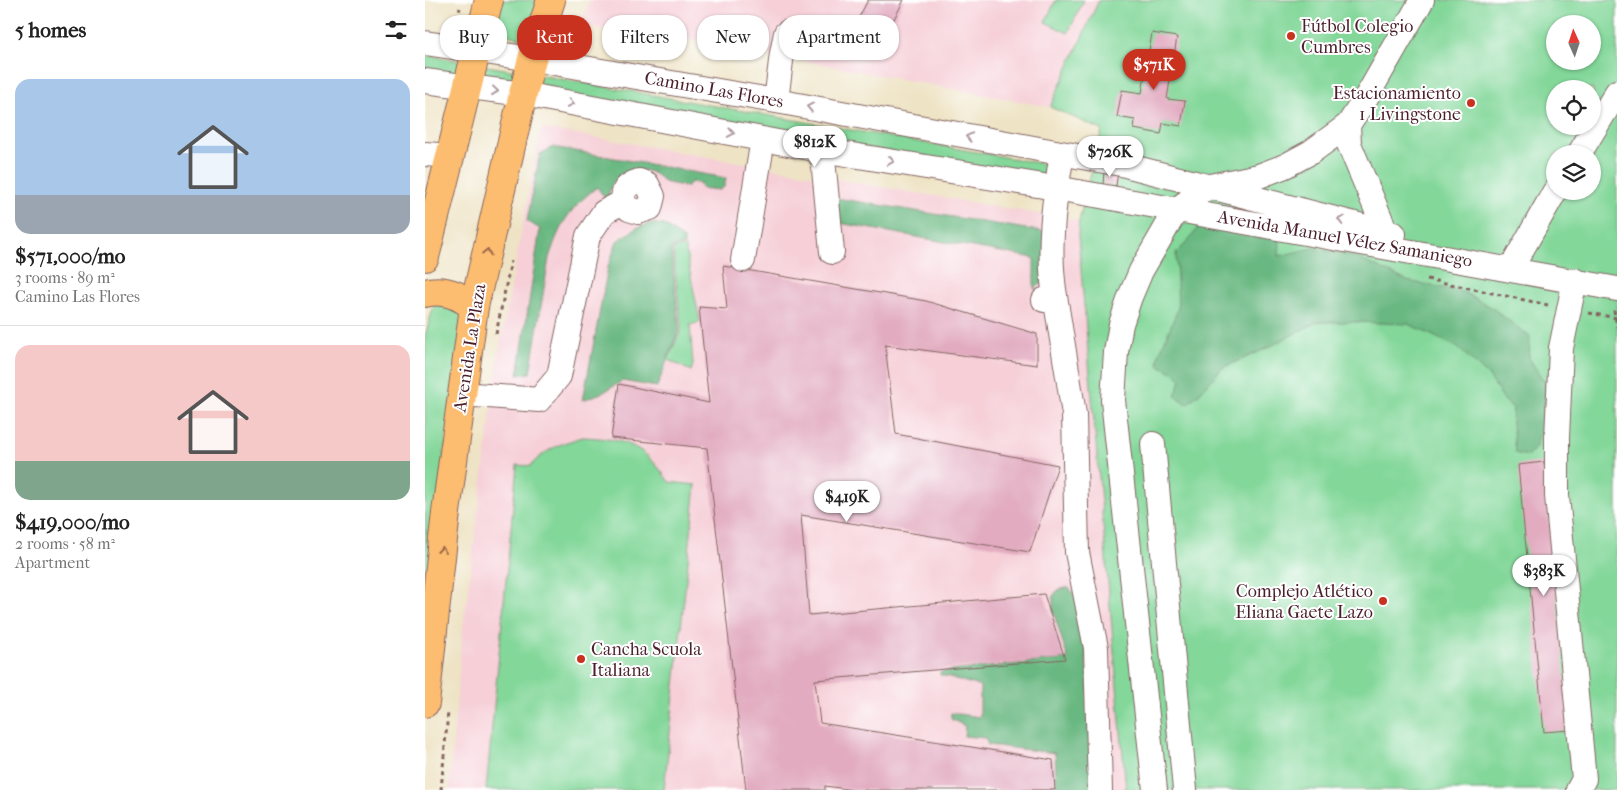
<!DOCTYPE html>
<html lang="en">
<head>
<meta charset="utf-8">
<style>
  body { margin:0; font-family:"IM FELL French Canon",serif; background:#f2f2f2; color:#222; height:100vh; display:flex; flex-direction:column; font-size:19px; white-space:nowrap }
  * { box-sizing:border-box; margin:0 }
  p { font-size:16px; color:#767676 }
  .icon { flex:none; width:28px; height:28px; fill:none; stroke:currentColor; stroke-width:2; stroke-linecap:round; stroke-linejoin:round }
  .map { position:relative; flex:1; overflow:hidden }
  .sheet { display:flex; flex-direction:column; background:#fff; width:425px }
  .sheet>* { flex:none }
  .banner { position:absolute; left:15px; top:15px; width:475px; height:45px; display:flex; gap:10px }
  .needle { width:32px; rotate:357deg }
  .buttons { position:absolute; left:1121px; top:15px; display:grid; gap:10px }
  .buttons a { display:grid; place-items:center; width:55px; height:55px; border-radius:50%; background:#fff; box-shadow:0 1px 4px #0004; font-size:25px }
  .price { position:absolute; translate:-50% -42px; padding:0 11px; border-radius:18px; background:#fff; color:#222; font-size:16px; line-height:32px; filter:drop-shadow(0 1px 2px #0008) }
  .price::after { content:''; position:absolute; left:50%; top:30px; width:15px; height:11px; margin-left:-8px; background:inherit; clip-path:polygon(0 0,100% 0,50% 100%) }
  .price.current { background:#c8321e; color:#fff }
  ul { padding:0; list-style:none }
  li { display:grid; align-content:center; gap:10px; height:265px; padding:0 15px }
  li+li { border-top:1px solid #e0e0e0 }
  li span { display:grid; place-items:center; height:155px; border-radius:15px; color:#555 }
  li>.icon { margin-inline-start:auto }
  span .icon { width:90px; height:90px; fill:#fffc; stroke-width:1 }
  li b { font-size:21px }
  h2 { display:flex; justify-content:space-between; align-items:center; height:60px; padding:0 15px; font-size:21px }
  .pill { padding:0 18px; border-radius:20px; background:#fff; box-shadow:0 1px 4px #0004; font-size:18px; line-height:45px }
  .pill.current { background:#c8321e; color:#fff }
  main { display:flex; flex:1; min-height:0 }
  .map>svg:first-child { display:block }
</style>
</head>
<body>
<main>
<section class="sheet">
<h2>5 homes<svg class="icon" aria-label="filters" viewBox="0 0 24 24"><path d="M4 7h16M4 17h16"/><circle cx="9" cy="7" r="2"/><circle cx="15" cy="17" r="2"/></svg></h2>
<ul>
<li><span style="background:linear-gradient(#a9c7e8 75%,#9aa5b1 0)"><svg class="icon" aria-label="home" viewBox="0 0 24 24"><path d="M3 11l9-7 9 7M6 9v11h12V9"/></svg></span><div><b>$571,000/mo</b><p>3 rooms · 89 m²</p><p>Camino Las Flores</p></div></li>
<li><span style="background:linear-gradient(#f6c9c9 75%,#7fa58c 0)"><svg class="icon" aria-label="home" viewBox="0 0 24 24"><path d="M3 11l9-7 9 7M6 9v11h12V9"/></svg></span><div><b>$419,000/mo</b><p>2 rooms · 58 m²</p><p>Apartment</p></div></li>
</ul>
</section>
<div class="map">
<svg width="1192" height="790" viewBox="0 0 1192 790">
  <rect width="100%" height="100%" fill="#fff"/>
  <filter id="ink" filterUnits="userSpaceOnUse"><feTurbulence type="fractalNoise" baseFrequency=".02" numOctaves="2"/><feDisplacementMap in="SourceGraphic" scale="10" xChannelSelector="R" yChannelSelector="G"/><feConvolveMatrix kernelMatrix="1 2 1 2 8 2 1 2 1" color-interpolation-filters="sRGB"/></filter>
  <filter id="wash" filterUnits="userSpaceOnUse"><feTurbulence type="fractalNoise" baseFrequency=".0096" numOctaves="4" result="noise"/><feDisplacementMap in="SourceGraphic" scale="20" xChannelSelector="R" yChannelSelector="G"/><feGaussianBlur stdDeviation="1.12" result="paint"/><feColorMatrix in="noise" values="0 0 0 0 0 0 0 0 0 0 0 0 0 0 0 0 0 1.4 0 .05"/><feComposite in="paint" operator="in"/></filter>
  <g filter="url(#wash)">
    <rect width="100%" height="100%" fill="#eee3c4"/>
    <path fill="#f6cfd7" d="M165,0H674L625,107L257,38L155,26Z
      M116,128L654,221L653,236L701,790H24L37,636L74,350Z"/>
    <path fill="#82d799" stroke="#667b62" fill-rule="evenodd" d="M69,0H118L104,40L61,30Z
      M631,0H659L643,33L620,22Z
      M674,0H1192V790H701L653,236L654,221L677,130L625,107ZM1130,24H1168V61H1130ZM1130,89H1168V126H1130ZM1130,154H1168V191H1130Z
      M0,55L625,165L622,178L0,73Z
      M260,247L275,322L265,325L268,365L266,371L243,360L256,329L248,249Z
      M9,305L39,310L0,592V336Z
      M158,437C202,439 219,445 244,482L271,485L239,790H61L92,465L105,466C123,448 134,444 158,437Z"/>
    <path fill="#69b881" stroke="#5a6c56" d="M128,147L301,178L299,187L295,190L276,188L275,183L266,182L262,187L239,182C226,165 198,166 187,185C185,189 184,193 183,197H179L172,187C143,210 135,224 124,258L105,373L93,375L115,229L102,221L115,154Z
      M411,198L620,232L619,283L614,285L609,289V258L414,223Z
      M777,220L855,240L854,256L888,248L930,257L982,281L1038,292L1066,307L1105,337L1104,358L1121,385L1119,416L1111,447L1103,456L1090,453L1087,422L1088,408L1080,401L1063,375L1032,347L983,324L930,322H892L838,350L797,368L776,392L762,404L750,396L756,380L748,372L733,365L734,354L753,309L751,253L766,238Z
      M226,223L239,225L259,239V245L246,248L254,329L232,387L197,381L179,392L158,400L183,267L192,241L212,228Z
      M644,587L652,600L659,624L670,790H632L630,753L563,745L560,738L539,736L540,726L526,719V713L555,717V686L515,675V672L643,659L628,611V596L633,590Z"/>
    <g id="blocks">
      <path fill="#e2abc0" d="M443,0H479L461,34L434,17Z
        M727,33L752,37L742,99L760,101L756,126L738,123L736,134L709,129L710,120L692,117L697,90L717,93Z
        M679,170L693,171L691,186L678,185Z
        M298,266L501,301L612,334V365L460,345L471,434L633,465L605,552L376,515L384,615L619,594L640,659L390,680L395,723L628,760L630,790H430L400,786V790H321L282,448L186,438L194,384L284,403L274,307L302,309Z
        M1119,462L1145,730L1119,732L1093,465Z"/>
    </g>
  </g>
  <g filter="url(#ink)">
    <use href="#blocks" fill-opacity="0" stroke="#836461" stroke-width="1"/>
    <g fill="none" stroke-linecap="round" stroke-linejoin="round">
      <g stroke="#836461" stroke-width="26">
        <path id="minor" d="M0,43L107,59L351,101L696,164L969,234
          M0,81L98,94L390,149L631,188L1192,289
          M351,101L357,53L361,33
          M923,125L924,144L961,232
          M390,149L398,159L407,252
          M0,154L26,156
          M1154,154L1192,92
          M214,181L222,184L228,196L225,208L213,212L204,209L198,202C198,189 201,185 214,181Z
          M318,260L338,139
          M1079,268L1088,265L1130,191
          M1150,280L1136,348L1132,438V496L1159,779L1153,790
          M630,296L649,414L652,552L671,648L675,790
          M619,300L630,296C622,249 629,200 637,154
          M37,394L114,400L134,376L163,236L179,212L198,202
          M728,444L760,790
          M730,790L688,400L691,352L696,324L705,297L716,271L752,209L785,186L834,176L860,166L886,152L923,125L942,96L997,0"/>
      </g>
      <g stroke="#836461" stroke-width="30">
        <path id="major" d="M0,257L64,0
          M0,293C19,288 35,295 49,307
          M0,703L21,512L49,307L98,94L107,59L126,0"/>
      </g>
      <path stroke="#836461" stroke-width="3" stroke-dasharray="4 4" stroke-linecap="butt" d="M30,26L35,8
        M1002,279L1123,305
        M1189,310L1192,327
        M1164,313L1192,318
        M71,334L86,261
        M16,790L23,712"/>
      <use href="#minor" stroke="#fff" stroke-width="24"/>
      <use href="#major" stroke="#fcbd6f" stroke-width="28"/>
    </g>
    <defs><path id="oneway-chevron" d="M-2-3.5L2.5 0L-2 3.5" fill="none" stroke-width="1.6" stroke-linecap="round" stroke-linejoin="round" transform="scale(1.25)"/></defs>
    <g stroke="#ae9aa0">
      <use href="#oneway-chevron" transform="translate(70 91) rotate(6)"/>
      <use href="#oneway-chevron" transform="translate(146 103) rotate(11)"/>
      <use href="#oneway-chevron" transform="translate(385 107) rotate(-169)"/>
      <use href="#oneway-chevron" transform="translate(306 133) rotate(11)"/>
      <use href="#oneway-chevron" transform="translate(544 137) rotate(-169)"/>
      <use href="#oneway-chevron" transform="translate(466 161) rotate(9)"/>
      <use href="#oneway-chevron" transform="translate(916 220) rotate(-165)"/>
    </g>
    <g stroke="#9a664a">
      <use href="#oneway-chevron" transform="translate(62 252) rotate(-77)"/>
      <use href="#oneway-chevron" transform="translate(17 550) rotate(-83)"/>
    </g>
  </g>
  <g fill="#c8321e" stroke="#fff" stroke-width="2">
    <circle cx="866" cy="36" r="5"/>
    <circle cx="1046" cy="103" r="5"/>
    <circle cx="958" cy="601" r="5"/>
    <circle cx="156" cy="659" r="5"/>
  </g>
  <g text-anchor="middle" dominant-baseline="central" stroke-width="4" stroke-linejoin="round" paint-order="stroke">
    <g font-size="18" fill="#4a1f2b" stroke="#fff" text-anchor="start">
      <text x="876" y="26">Fútbol Colegio<tspan x="876" dy="21">Cumbres</tspan></text>
      <text x="1036" y="93" text-anchor="end">Estacionamiento<tspan x="1036" dy="21">1 Livingstone</tspan></text>
      <text x="948" y="591" text-anchor="end">Complejo Atlético<tspan x="948" dy="21">Eliana Gaete Lazo</tspan></text>
      <text x="166" y="649">Cancha Scuola<tspan x="166" dy="21">Italiana</tspan></text>
    </g>
    <g font-size="18" fill="#4a1f2b" stroke="#fff">
      <text transform="translate(289 90) rotate(10)">Camino Las Flores</text>
      <text transform="translate(920 239) rotate(10)">Avenida Manuel Vélez Samaniego</text>
      <text transform="translate(45 348) rotate(-81)">Avenida La Plaza</text>
    </g>
  </g>
</svg>
<div class="buttons">
<a><svg class="needle" viewBox="-14 -14 28 28"><path d="M0-13l5 13h-10z" fill="#e53935"/><path d="M0 13l5-13h-10z" fill="#767676"/></svg></a>
<a><svg class="icon" aria-label="locate" viewBox="0 0 24 24"><circle cx="12" cy="12" r="6"/><path d="M12 2v4M12 18v4M2 12h4M18 12h4"/></svg></a>
<a><svg class="icon" aria-label="layers" viewBox="0 0 24 24"><path d="M12 4l9 5-9 5-9-5zM3 14l9 5 9-5"/></svg></a>
</div>
<b class="price current" style="left:729px;top:91px">$571K</b>
<b class="price" style="left:390px;top:168px">$812K</b>
<b class="price" style="left:685px;top:178px">$726K</b>
<b class="price" style="left:422px;top:523px">$419K</b>
<b class="price" style="left:1119px;top:597px">$383K</b>
<div class="banner">
<a class="pill">Buy</a>
<a class="pill current">Rent</a>
<a class="pill">Filters</a>
<a class="pill">New</a>
<a class="pill">Apartment</a>
</div>
</div>
</main>
</body>
</html>
